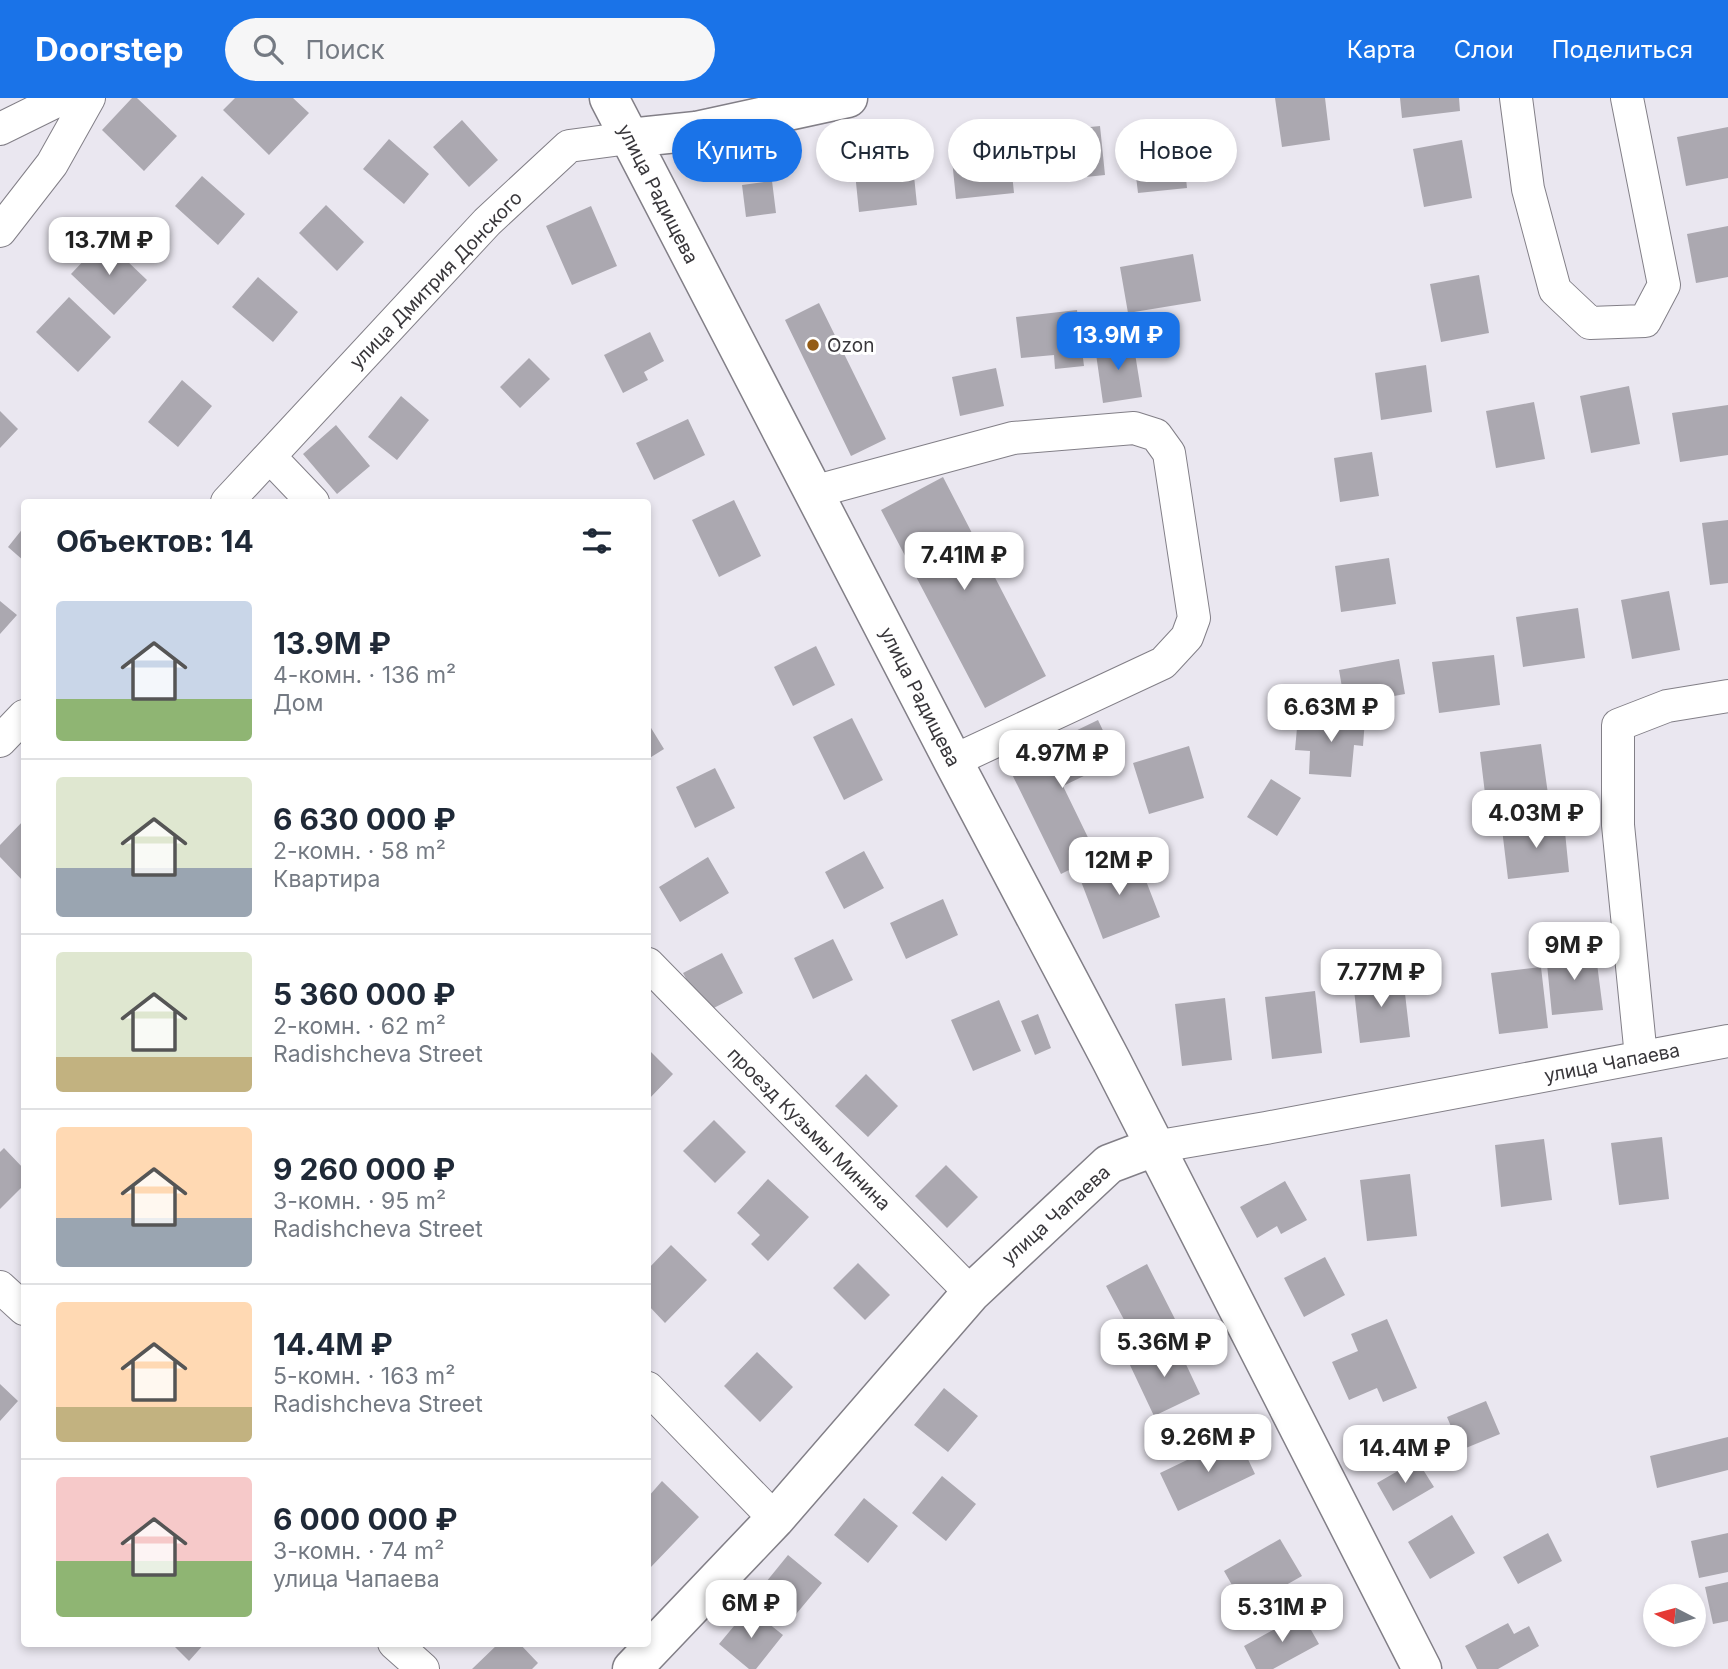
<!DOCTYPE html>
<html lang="ru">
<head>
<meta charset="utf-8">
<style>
  body { margin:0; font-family:Inter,sans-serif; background:#f6f6f7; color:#1f2937; height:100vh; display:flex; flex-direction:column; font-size:26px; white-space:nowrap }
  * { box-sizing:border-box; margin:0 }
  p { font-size:23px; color:#747a83 }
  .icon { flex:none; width:38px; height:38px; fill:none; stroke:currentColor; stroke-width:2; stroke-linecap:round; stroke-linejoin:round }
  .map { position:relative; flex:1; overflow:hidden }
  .sheet { position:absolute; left:21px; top:401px; width:630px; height:1148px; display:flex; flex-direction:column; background:#fff; border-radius:7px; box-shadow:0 4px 10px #0003 }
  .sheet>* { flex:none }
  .top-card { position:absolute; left:672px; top:21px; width:665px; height:63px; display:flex; gap:14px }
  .needle { width:46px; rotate:276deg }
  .fabs { position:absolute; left:1643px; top:1486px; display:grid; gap:14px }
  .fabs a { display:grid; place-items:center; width:63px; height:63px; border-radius:50%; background:#fff; box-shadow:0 4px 10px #0003; font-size:35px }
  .price { position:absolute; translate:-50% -60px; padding:0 16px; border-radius:14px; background:#fff; color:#222; font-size:23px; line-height:46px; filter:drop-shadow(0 2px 4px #0008) }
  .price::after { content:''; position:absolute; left:50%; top:42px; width:21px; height:16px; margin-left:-10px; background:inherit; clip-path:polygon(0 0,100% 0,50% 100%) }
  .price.on { background:#1a73e8; color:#fff }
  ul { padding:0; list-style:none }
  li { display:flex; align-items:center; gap:21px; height:175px; padding:0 35px }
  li+li { border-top:2px solid #e0e1e3 }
  li span { display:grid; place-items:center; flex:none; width:196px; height:140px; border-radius:7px; color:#555 }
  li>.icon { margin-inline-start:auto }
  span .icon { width:84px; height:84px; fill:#fffc; stroke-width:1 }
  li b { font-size:30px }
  h2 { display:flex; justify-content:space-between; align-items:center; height:84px; padding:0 35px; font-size:30px }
  .pill { padding:0 24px; border-radius:32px; background:#fff; box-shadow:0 4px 10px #0003; font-size:24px; line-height:63px }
  .pill.on { background:#1a73e8; color:#fff }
  header { display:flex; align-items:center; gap:42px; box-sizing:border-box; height:98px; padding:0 35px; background:#1a73e8; color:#fff }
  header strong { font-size:33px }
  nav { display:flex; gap:38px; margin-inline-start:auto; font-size:24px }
  .search { width:490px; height:63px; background:#f6f6f7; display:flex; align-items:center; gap:18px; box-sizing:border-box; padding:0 24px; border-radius:38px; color:#747a83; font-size:26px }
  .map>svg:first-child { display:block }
</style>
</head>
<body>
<header>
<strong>Doorstep</strong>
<div class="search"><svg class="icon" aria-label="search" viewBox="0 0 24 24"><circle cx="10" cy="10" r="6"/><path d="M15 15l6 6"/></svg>Поиск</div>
<nav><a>Карта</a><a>Слои</a><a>Поделиться</a></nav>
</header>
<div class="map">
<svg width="1728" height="1571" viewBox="0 0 1728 1571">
  <rect width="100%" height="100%" fill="#eae7f0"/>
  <path fill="#aba8b0" d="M132,0H137L177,38L144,73L102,32Z
    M235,0H293L309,15L269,57L223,12Z
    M1275,0H1325L1330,42L1282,49Z
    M1400,0H1459L1460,13L1402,20Z
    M462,22L498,62L469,89L433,49Z
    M1100,28L1105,77L1047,83L1042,34Z
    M1728,29V80L1686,88L1677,39Z
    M1181,32L1187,90L1138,95L1131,37Z
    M389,41L429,76L404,106L363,71Z
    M1462,42L1472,100L1424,109L1413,51Z
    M1009,46L1014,95L956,101L951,52Z
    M912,58L917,107L859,114L854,65Z
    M202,78L245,116L218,147L175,108Z
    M772,83L776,115L746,119L742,87Z
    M326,107L364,144L337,173L299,135Z
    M591,108L617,168L572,187L546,128Z
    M1728,128V179L1696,185L1687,136Z
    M104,141L147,182L114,217L71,176Z
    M1193,156L1201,203L1128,215L1120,169Z
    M1479,177L1489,235L1441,244L1430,186Z
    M258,179L298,214L273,244L232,209Z
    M69,199L111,239L78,274L36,234Z
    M819,205L886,341L851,358L785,222Z
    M1077,212L1084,268L1055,271L1054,257L1021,260L1016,219Z
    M650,234L664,263L644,274L648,282L623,295L604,257Z
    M1133,243L1142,299L1103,305L1095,249Z
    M529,260L550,281L520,310L500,289Z
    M1426,267L1432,314L1381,322L1375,275Z
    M996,270L1004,308L960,318L952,279Z
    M182,282L212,308L178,349L148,324Z
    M1629,288L1640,346L1591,355L1580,298Z
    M401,298L429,322L397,362L368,339Z
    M1534,304L1545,361L1496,370L1486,313Z
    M1728,307V357L1680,364L1672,315Z
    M0,313L18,331L0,350Z
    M688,321L705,357L654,382L636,345Z
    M336,327L370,368L337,396L303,356Z
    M1372,354L1379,398L1340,404L1334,360Z
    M943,379L1046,578L985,610L881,412Z
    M734,402L761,458L719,479L692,422Z
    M1728,422V485L1710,487L1702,425Z
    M24,429V463L8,449Z
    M1389,460L1396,506L1341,514L1335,468Z
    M1669,493L1680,552L1632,561L1621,502Z
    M0,503L17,517L0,536Z
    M1578,510L1585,560L1523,569L1516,519Z
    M816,548L835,587L793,608L774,569Z
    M1494,557L1500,607L1439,615L1432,564Z
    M1399,561L1405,596L1345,607L1339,572Z
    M1310,617L1365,621L1363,648L1354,647L1351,679L1309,676L1310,653L1295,652L1297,630L1310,631Z
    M852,620L883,682L844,702L813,639Z
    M1098,622L1117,662L1063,688L1097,758L1061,776L1007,666Z
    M648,625L664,651L648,661Z
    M1541,646L1548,696L1486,704L1480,654Z
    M1189,648L1204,700L1149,716L1133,665Z
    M715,670L735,710L695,730L676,689Z
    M1271,681L1301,700L1277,738L1247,719Z
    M24,722V784L0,759V747Z
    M1564,724L1569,774L1508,781L1502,731Z
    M864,753L884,790L844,811L825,774Z
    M1136,757L1160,819L1103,841L1079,778Z
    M708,759L729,795L680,824L659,789Z
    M943,801L958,837L906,861L890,825Z
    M833,841L853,882L813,901L794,860Z
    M1595,850L1603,912L1552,917L1546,856Z
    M722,855L743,895L704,915L683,875Z
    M1541,869L1548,930L1499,936L1491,875Z
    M1403,878L1410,939L1360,945L1353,883Z
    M1315,893L1322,955L1272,961L1265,899Z
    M1225,900L1232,962L1182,968L1175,906Z
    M999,902L1021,953L973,973L951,922Z
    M1038,916L1051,950L1035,957L1021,923Z
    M648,951L673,976L648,1002Z
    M866,976L898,1008L868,1039L835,1008Z
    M714,1022L746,1054L715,1085L683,1053Z
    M1662,1039L1669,1101L1619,1107L1611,1045Z
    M1544,1041L1552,1102L1501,1109L1495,1047Z
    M4,1050L24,1071V1087L0,1111V1054Z
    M946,1067L978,1099L947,1130L915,1098Z
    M1410,1076L1417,1138L1367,1143L1360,1082Z
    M768,1081L809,1119L768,1163L751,1146L760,1137L737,1115Z
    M1285,1083L1307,1122L1281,1136L1277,1128L1257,1140L1240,1109Z
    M671,1147L707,1182L665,1225L648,1207V1171Z
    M1325,1159L1345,1197L1304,1219L1284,1180Z
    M858,1165L890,1197L865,1222L833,1190Z
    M1147,1166L1177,1225L1137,1246L1106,1188Z
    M1387,1221L1417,1290L1383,1304L1377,1290L1349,1302L1332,1264L1358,1253L1351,1236Z
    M1175,1243L1200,1296L1154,1318L1129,1265Z
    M757,1254L793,1289L760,1324L724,1288Z
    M0,1286L18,1303L0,1323Z
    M944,1290L978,1318L948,1354L914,1327Z
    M1486,1303L1500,1336L1461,1352L1447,1319Z
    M1237,1338L1255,1376L1178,1413L1160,1375Z
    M1728,1339V1372L1657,1390L1650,1358Z
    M1417,1362L1434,1389L1393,1413L1377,1385Z
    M942,1378L976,1406L946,1443L912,1415Z
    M662,1383L699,1419L650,1470L648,1468V1399Z
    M864,1400L898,1428L868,1465L834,1437Z
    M1452,1417L1475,1455L1430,1481L1408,1444Z
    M1548,1435L1562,1463L1518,1486L1503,1459Z
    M1728,1435V1474L1699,1480L1691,1443Z
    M1280,1441L1302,1478L1245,1510L1224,1473Z
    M788,1457L822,1485L792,1521L758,1494Z
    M1728,1484V1523L1713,1526L1705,1489Z
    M749,1510L783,1537L756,1571H749L719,1546Z
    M1302,1516L1319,1546L1273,1571H1256L1244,1548Z
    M1508,1525L1514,1536L1529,1528L1539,1548L1498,1571H1477L1465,1548Z
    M171,1545H205L189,1563Z
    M499,1545H519L538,1565L532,1571H472Z"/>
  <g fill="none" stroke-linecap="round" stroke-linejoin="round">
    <g stroke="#827f87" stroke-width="34">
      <path id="minor" d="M1516,0L1528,91L1555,192L1590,225L1645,223L1664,187L1627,0
        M0,31L63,0
        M0,133L52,66L89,0
        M270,359L313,404
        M813,394L1013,340L1134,330L1156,337L1169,355L1194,520L1187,539L1163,565L953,663
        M227,404L487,124L569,48L629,40
        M0,643L24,618
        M648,866L971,1195
        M1641,959L1618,727V627L1667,608L1728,598
        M1154,1049L1266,1030L1728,943
        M0,1189L24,1211
        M648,1290L775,1421
        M394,1545L423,1571"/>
    </g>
    <g stroke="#827f87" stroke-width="41">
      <path id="secondary" d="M609,0L953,663L1111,962L1422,1571
        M629,40L696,33L848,0
        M632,1571L775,1421L971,1195L1109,1066L1154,1049"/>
    </g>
    <use href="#minor" stroke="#fff" stroke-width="32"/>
    <use href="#secondary" stroke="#fff" stroke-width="38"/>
  </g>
  <circle fill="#945c16" stroke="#fff" stroke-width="2.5" cx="813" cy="247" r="7"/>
  <g text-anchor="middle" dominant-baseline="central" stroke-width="6" stroke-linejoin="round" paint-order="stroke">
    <g font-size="19" fill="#39373b" stroke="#fff">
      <text transform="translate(658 96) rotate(63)">улица Радищева</text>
      <text transform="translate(436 182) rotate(-46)">улица Дмитрия Донского</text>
      <text transform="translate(920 599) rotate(63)">улица Радищева</text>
      <text transform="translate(1612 965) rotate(-11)">улица Чапаева</text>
      <text transform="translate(809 1031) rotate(45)">проезд Кузьмы Минина</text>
      <text transform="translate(1056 1117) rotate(-42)">улица Чапаева</text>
    </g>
    <g font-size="19" fill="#39373b" stroke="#fff" text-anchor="start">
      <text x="827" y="247">Ozon</text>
    </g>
  </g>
</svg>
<div class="fabs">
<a><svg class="needle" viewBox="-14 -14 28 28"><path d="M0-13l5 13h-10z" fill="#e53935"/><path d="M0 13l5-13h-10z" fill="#747a83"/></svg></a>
</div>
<b class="price" style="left:109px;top:179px">13.7M ₽</b>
<b class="price on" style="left:1118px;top:274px">13.9M ₽</b>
<b class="price" style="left:964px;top:494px">7.41M ₽</b>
<b class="price" style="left:1331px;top:646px">6.63M ₽</b>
<b class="price" style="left:1062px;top:692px">4.97M ₽</b>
<b class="price" style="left:1536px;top:752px">4.03M ₽</b>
<b class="price" style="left:1119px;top:799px">12M ₽</b>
<b class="price" style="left:1574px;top:884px">9M ₽</b>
<b class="price" style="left:1381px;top:911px">7.77M ₽</b>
<b class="price" style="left:1164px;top:1281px">5.36M ₽</b>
<b class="price" style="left:1208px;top:1376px">9.26M ₽</b>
<b class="price" style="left:1405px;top:1387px">14.4M ₽</b>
<b class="price" style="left:751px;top:1542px">6M ₽</b>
<b class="price" style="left:1282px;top:1546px">5.31M ₽</b>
<div class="top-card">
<a class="pill on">Купить</a>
<a class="pill">Снять</a>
<a class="pill">Фильтры</a>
<a class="pill">Новое</a>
</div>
<section class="sheet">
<h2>Объектов: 14<svg class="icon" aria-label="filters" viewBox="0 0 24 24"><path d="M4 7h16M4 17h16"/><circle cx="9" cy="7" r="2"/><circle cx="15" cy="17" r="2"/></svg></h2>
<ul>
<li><span style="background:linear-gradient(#c9d6e8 70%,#8fb573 0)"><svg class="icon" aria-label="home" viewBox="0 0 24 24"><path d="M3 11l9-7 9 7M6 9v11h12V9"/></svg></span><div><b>13.9M ₽</b><p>4-комн. · 136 m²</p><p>Дом</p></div></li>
<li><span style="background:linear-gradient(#dfe7d0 65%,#9aa5b1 0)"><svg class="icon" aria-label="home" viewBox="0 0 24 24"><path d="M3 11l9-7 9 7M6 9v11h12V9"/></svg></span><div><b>6 630 000 ₽</b><p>2-комн. · 58 m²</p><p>Квартира</p></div></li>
<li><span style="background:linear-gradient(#dfe7d0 75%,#c2b280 0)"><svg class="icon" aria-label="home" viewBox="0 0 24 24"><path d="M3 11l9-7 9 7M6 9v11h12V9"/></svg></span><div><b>5 360 000 ₽</b><p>2-комн. · 62 m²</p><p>Radishcheva Street</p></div></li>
<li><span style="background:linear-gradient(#ffd9b3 65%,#9aa5b1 0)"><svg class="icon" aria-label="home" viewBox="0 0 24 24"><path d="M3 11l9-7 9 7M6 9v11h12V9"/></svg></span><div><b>9 260 000 ₽</b><p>3-комн. · 95 m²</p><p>Radishcheva Street</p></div></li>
<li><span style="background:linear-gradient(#ffd9b3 75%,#c2b280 0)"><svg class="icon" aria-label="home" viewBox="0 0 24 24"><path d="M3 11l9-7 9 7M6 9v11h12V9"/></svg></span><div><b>14.4M ₽</b><p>5-комн. · 163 m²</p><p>Radishcheva Street</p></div></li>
<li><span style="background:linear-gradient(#f6c9c9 60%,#8fb573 0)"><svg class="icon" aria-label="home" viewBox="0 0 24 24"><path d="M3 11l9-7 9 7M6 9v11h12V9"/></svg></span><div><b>6 000 000 ₽</b><p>3-комн. · 74 m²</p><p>улица Чапаева</p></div></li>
</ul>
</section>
</div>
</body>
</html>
